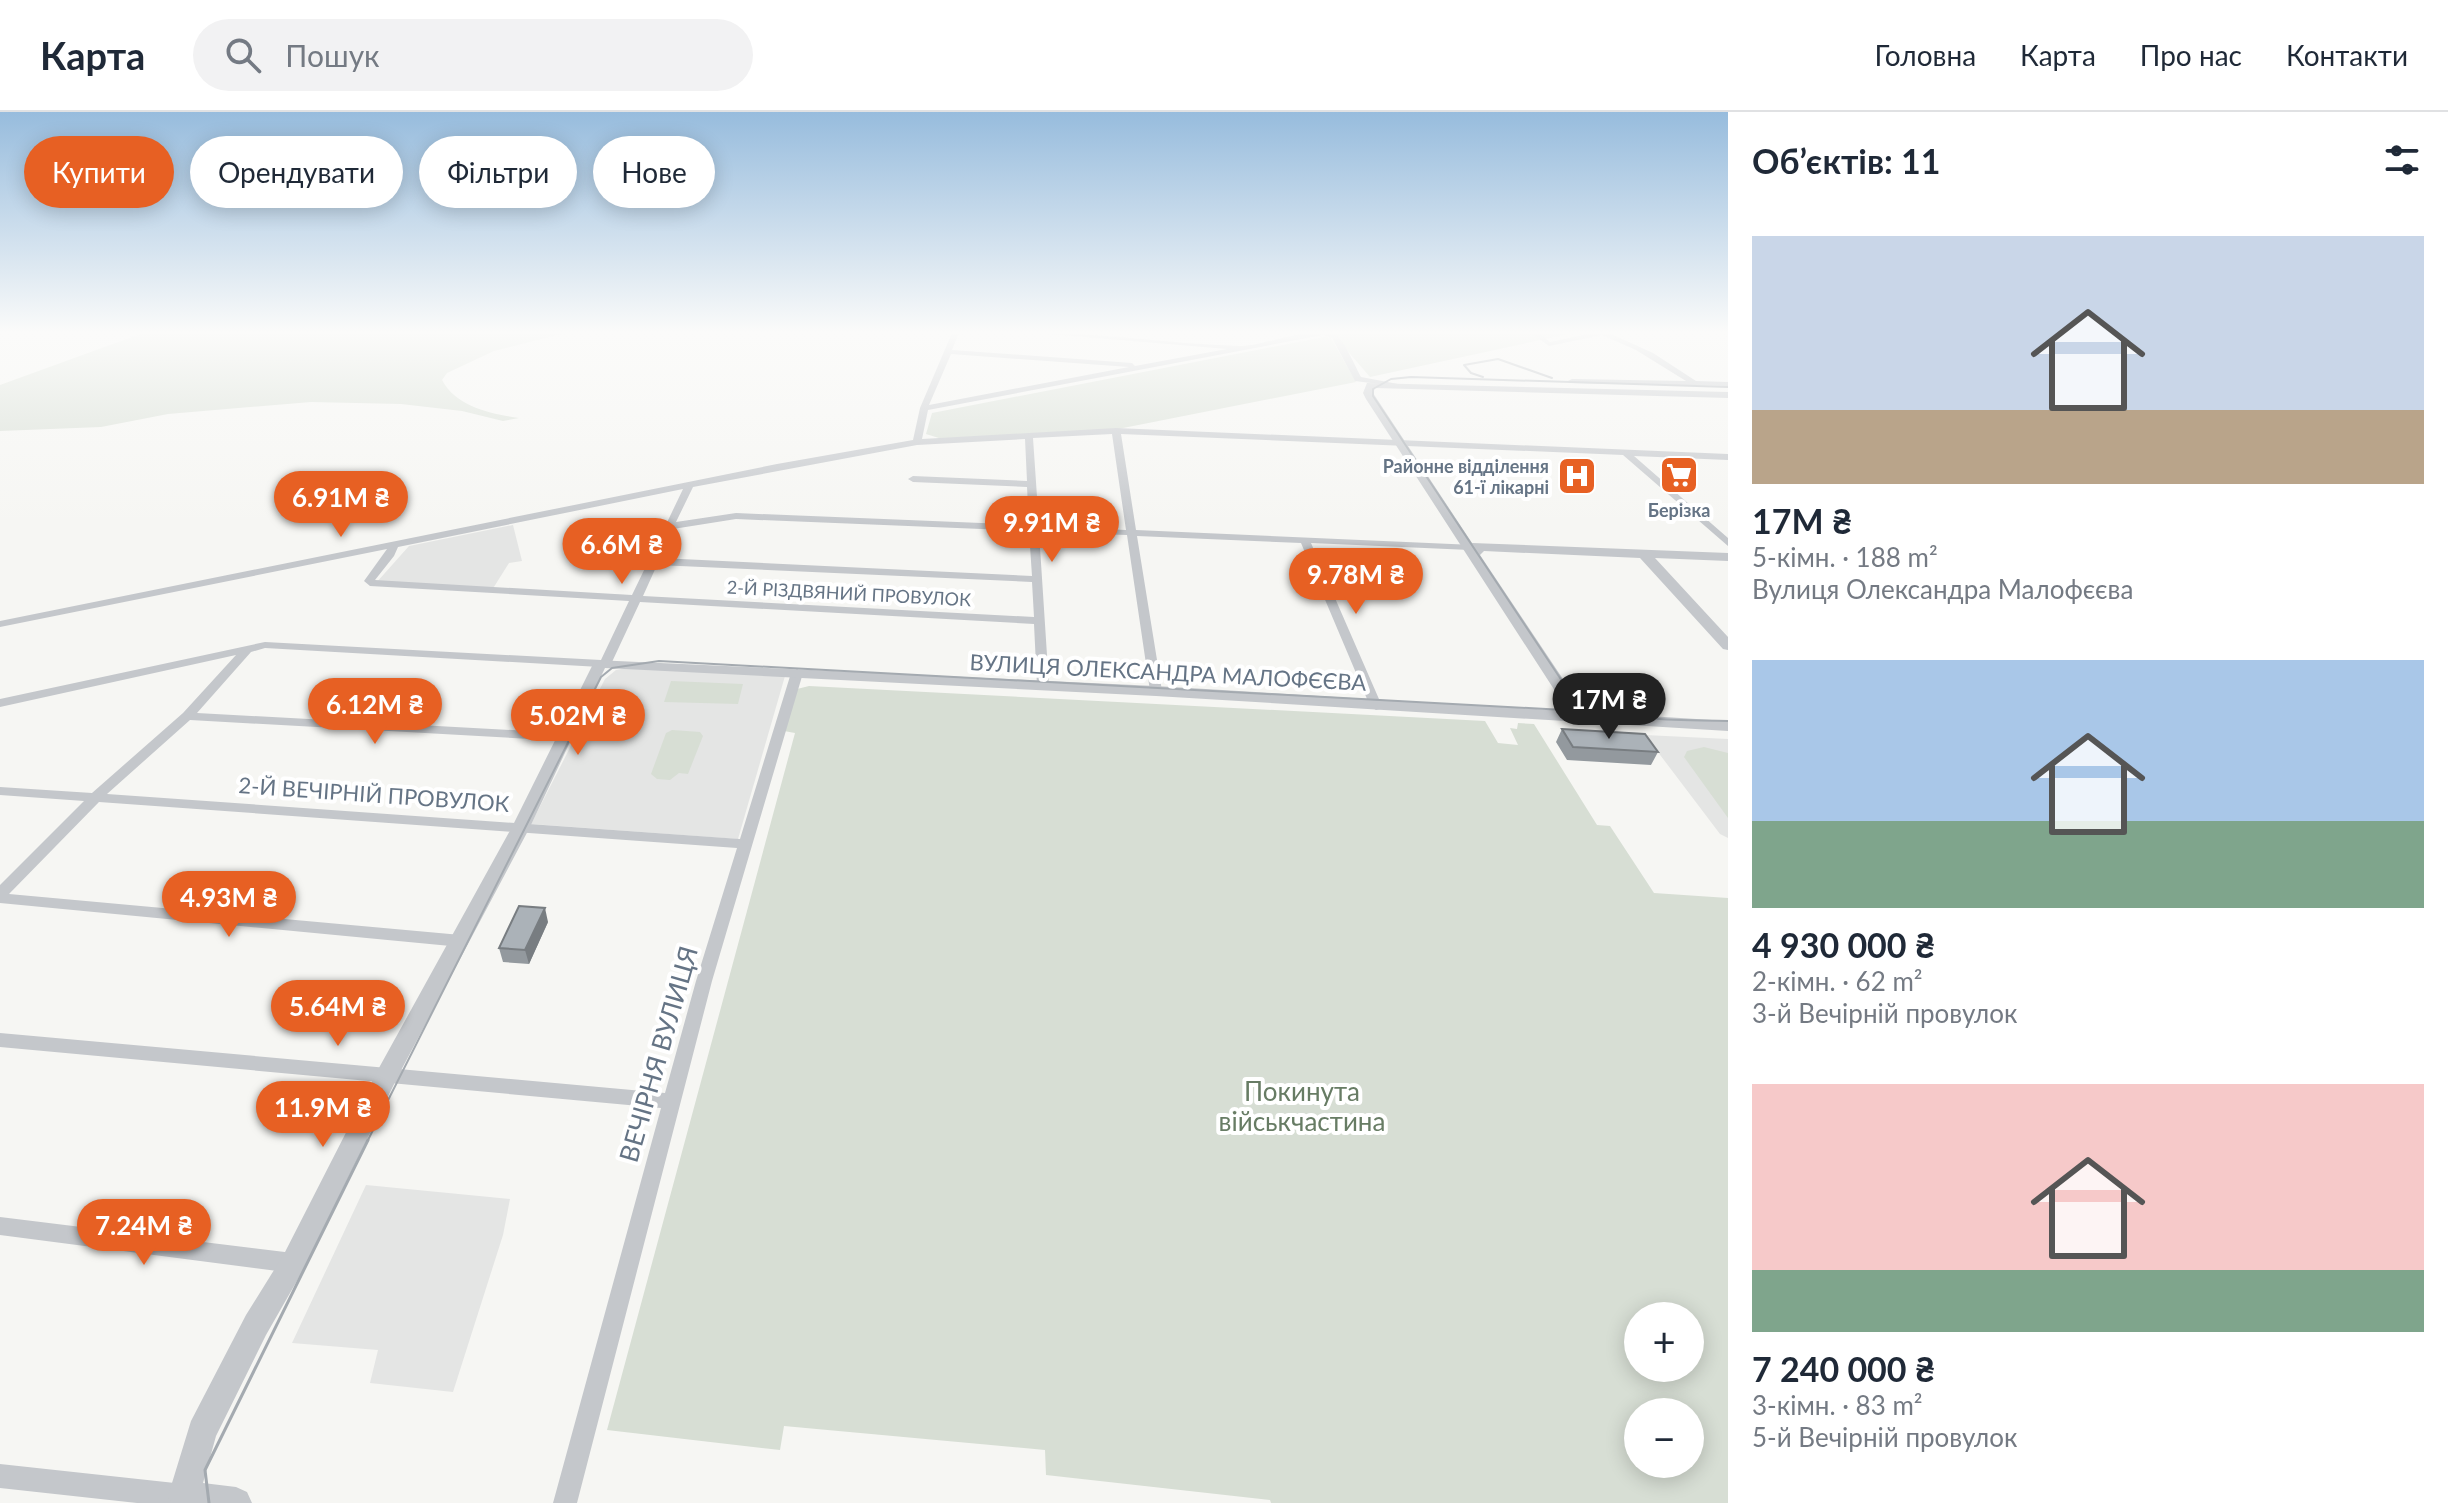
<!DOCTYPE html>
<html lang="uk">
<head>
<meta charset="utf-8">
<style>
  body { margin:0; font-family:Lato,sans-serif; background:#f2f2f3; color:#1f2937; height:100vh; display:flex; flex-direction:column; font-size:30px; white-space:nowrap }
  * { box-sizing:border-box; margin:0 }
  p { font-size:26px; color:#747a83 }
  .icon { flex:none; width:44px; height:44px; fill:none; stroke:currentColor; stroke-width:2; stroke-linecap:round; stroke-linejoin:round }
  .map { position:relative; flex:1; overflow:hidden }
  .panel { display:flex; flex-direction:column; background:#fff; width:720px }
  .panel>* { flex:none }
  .top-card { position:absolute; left:24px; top:24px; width:760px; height:72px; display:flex; gap:16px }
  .controls { position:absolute; left:1624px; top:1190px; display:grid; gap:16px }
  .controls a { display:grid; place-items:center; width:80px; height:80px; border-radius:50%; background:#fff; box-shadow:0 4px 20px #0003; font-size:40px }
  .price { position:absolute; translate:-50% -68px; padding:0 18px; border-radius:28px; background:#e76023; color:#fff; font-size:26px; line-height:52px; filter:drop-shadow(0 2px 4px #0008) }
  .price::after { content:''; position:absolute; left:50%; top:48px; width:24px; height:18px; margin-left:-12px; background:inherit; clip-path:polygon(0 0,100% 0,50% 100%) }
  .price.current { background:#222; color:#fff }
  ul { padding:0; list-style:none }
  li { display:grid; align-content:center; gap:16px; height:424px; padding:0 24px }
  li span { display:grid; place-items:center; height:248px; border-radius:0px; color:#555 }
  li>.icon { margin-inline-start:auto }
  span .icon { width:144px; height:144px; fill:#fffc; stroke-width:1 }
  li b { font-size:34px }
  h2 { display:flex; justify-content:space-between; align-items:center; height:96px; padding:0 24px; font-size:34px }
  .chip { padding:0 28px; border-radius:36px; background:#fff; box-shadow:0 4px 20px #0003; font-size:28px; line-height:72px }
  .chip.current { background:#e76023; color:#fff }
  header { display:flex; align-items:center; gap:48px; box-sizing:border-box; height:112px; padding:0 40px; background:#fff; border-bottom:2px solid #e0e1e3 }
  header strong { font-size:38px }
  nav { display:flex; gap:44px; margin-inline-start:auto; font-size:28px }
  .search { width:560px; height:72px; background:#f2f2f3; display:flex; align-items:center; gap:20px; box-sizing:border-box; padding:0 28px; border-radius:44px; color:#747a83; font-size:30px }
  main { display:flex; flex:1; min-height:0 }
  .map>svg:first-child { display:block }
</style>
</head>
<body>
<header>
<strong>Карта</strong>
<div class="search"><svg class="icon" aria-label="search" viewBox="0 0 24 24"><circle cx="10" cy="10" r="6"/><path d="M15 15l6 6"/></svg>Пошук</div>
<nav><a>Головна</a><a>Карта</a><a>Про нас</a><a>Контакти</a></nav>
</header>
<main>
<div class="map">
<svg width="1728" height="1391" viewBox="0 0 1728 1391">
  <rect width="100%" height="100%" fill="#f6f6f3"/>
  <path fill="#e4e5e4" d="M513,413L522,449L509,451L492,478L376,471L409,434Z
    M632,555L785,564L738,727L531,712L605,567L616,558Z
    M1645,623L1728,627V726L1720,722Z
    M366,1073L510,1087L503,1123L453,1280L370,1271L378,1238L292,1231Z"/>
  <path fill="#d7ded4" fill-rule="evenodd" d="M143,221H565L494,239L447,261L442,268C456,295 492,302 519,306L503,309L462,299L401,292L311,290L168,302L101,315L0,319V273Z
    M1332,221H1573L1370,265Z
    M1324,225L1331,226L1356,270L1113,318L942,327L926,322L932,301Z
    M671,569L743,572L738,592L664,590Z
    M809,574L1485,609L1498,631L1518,633L1510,616L1517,617L1518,611L1534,612L1597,713L1610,714L1654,781L1728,786V1391H1271L1270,1388L1046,1363L1045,1338L784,1314L780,1338L607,1318L795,621L784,619L797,577ZM1638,1204H1690V1256H1638ZM1638,1300H1690V1352H1638Z
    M672,618L700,620L703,624L688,662L679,661L670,668L657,667L651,662L666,621Z
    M1704,635L1728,641V706L1684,645L1687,639Z"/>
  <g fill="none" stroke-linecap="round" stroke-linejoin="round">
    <path fill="#c4c7cb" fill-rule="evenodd" d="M952,221H959L952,238L1132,251L1135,254L1227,237L1038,221C1105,221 1173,232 1239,234C1261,235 1319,211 1336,223C1344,228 1356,256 1361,265L1398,272L1394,274L1355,269L1332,226L1323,223L928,298L922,327L1116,316L1728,342V348L1634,344L1728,426V434L1623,343L1121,322L1136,418L1474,433L1475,435L1470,438L1311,431L1382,594L1380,597L1376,598L1370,594L1301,431L1137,424L1162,579L1156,583L1150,579L1127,423L1039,420L1049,574L1043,578L1037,574L1034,512L640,490L612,550L600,555L265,536L251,540L197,601L566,621L572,625L566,629L190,608L107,682L740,727L791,561L797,557L803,561L712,869L577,1391H553L661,996L0,935V921L665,981L696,869L737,736L99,690L9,782L461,823L467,825L469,829L467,833L461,835L0,791V773L84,689L0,683V675L92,681L183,601L236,543L0,595V587L265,530L601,548L629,489L370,474L364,469L387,437L0,515V509L777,352L913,328L920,296ZM951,242L1129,255L929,293ZM1112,322L1126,418L1039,414L1033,326ZM1025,327L1027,369L913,364L908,367L913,370L1027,375L1029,413L736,401L676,410L693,375L917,333ZM683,377L650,446L605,444L600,447L605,450L647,452L632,483L375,468L394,444L398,435ZM736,407L1029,419L1032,464L660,446L673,417ZM657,453L1032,470L1034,505L643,484Z
      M1531,221H1539L1550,230L1592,221H1609L1653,241L1696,269L1728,270V274L1569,271L1568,269L1572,267L1686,269L1636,238L1602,223L1549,234Z
      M0,1105L293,1141L300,1144L303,1151L300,1158L293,1161L0,1123Z
      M0,1352L184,1372L193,1375L196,1384L193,1391H137L0,1376Z"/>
    <path fill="#c4c7cb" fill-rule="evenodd" d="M1367,271L1728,280V286L1375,276L1373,281L1472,431L1728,441V449L1655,446L1728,525V538L1723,537L1640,446L1484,439L1480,443L1585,600L1728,609V619L1156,584L605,556L530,715L398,964L302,1160L266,1223L216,1324L203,1371L236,1375L247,1380L252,1391H171L168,1384L191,1309L246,1203L284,1142L380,954L512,715L595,548L1156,574L1568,599L1366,287L1363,281Z"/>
    <path stroke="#a4aab0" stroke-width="2" d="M1483,265L1471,261L1464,253L1498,247L1552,266
      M1570,572C1613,614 1672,607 1728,609
      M367,1030L601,565L612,556L659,549L1564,598L1572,592V584L1373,284V277L1391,267L1411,265L1728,275"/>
    <path stroke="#a4aab0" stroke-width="3" d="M209,1391L205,1358L368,1028"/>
  </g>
  <path fill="#93999e" d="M1562,617L1658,640L1651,653L1567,648L1556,630Z
    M548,810L529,852L503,850L499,836Z"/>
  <path fill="#787d81" d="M545,796L548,810L529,852L525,838Z"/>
  <path fill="#abb2b8" stroke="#787d81" stroke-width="2" d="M1562,617L1645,622L1658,640L1573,635Z
    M519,794L545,796L525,838L499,836Z"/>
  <linearGradient id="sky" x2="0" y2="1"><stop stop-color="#97bcdd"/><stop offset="0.53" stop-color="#fbfbfa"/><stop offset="1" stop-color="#fbfbfa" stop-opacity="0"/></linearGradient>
  <rect width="1728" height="416" fill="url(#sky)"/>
  <defs>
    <g id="supermarket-square" transform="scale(2)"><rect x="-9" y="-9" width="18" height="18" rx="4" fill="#e76023" stroke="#fff"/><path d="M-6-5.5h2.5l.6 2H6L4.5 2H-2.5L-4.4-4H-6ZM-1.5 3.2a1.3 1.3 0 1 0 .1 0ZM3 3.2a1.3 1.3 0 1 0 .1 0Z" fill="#fff"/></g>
    <g id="hospital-square" transform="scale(2)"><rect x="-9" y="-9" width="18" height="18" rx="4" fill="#e76023" stroke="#fff"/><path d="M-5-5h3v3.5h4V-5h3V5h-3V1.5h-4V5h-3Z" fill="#fff"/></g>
  </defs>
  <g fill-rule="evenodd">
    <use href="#supermarket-square" x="1679" y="363"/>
    <use href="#hospital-square" x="1577" y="364"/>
  </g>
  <g text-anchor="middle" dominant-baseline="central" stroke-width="8" stroke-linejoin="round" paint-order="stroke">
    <g font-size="18" font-weight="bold" fill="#657485" stroke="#fff" text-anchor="end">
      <text x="1549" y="354">Районне відділення<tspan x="1549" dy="21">61-ї лікарні</tspan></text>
      <text x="1679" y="398" text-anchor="middle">Берізка</text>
    </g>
    <g font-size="18" fill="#657485" stroke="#fff">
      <text transform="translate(849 481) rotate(3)">2-Й РІЗДВЯНИЙ ПРОВУЛОК</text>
    </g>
    <g font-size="22" fill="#657485" stroke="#fff">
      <text transform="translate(1168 560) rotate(3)">ВУЛИЦЯ ОЛЕКСАНДРА МАЛОФЄЄВА</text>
      <text transform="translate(374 682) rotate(4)">2-Й ВЕЧІРНІЙ ПРОВУЛОК</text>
    </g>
    <g font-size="26" fill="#657485" stroke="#fff">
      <text transform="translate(658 942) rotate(-74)">ВЕЧІРНЯ ВУЛИЦЯ</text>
    </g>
    <g font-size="26" fill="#677c64" stroke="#fff">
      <text x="1302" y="979">Покинута<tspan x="1302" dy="30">військчастина</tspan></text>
    </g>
  </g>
</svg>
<div class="controls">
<a>+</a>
<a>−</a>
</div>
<b class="price" style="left:341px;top:427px">6.91M ₴</b>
<b class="price" style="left:1052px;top:452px">9.91M ₴</b>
<b class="price" style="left:622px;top:474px">6.6M ₴</b>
<b class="price" style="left:1356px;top:504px">9.78M ₴</b>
<b class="price current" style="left:1609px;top:629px">17M ₴</b>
<b class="price" style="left:375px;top:634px">6.12M ₴</b>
<b class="price" style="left:578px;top:645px">5.02M ₴</b>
<b class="price" style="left:229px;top:827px">4.93M ₴</b>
<b class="price" style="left:338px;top:936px">5.64M ₴</b>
<b class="price" style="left:323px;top:1037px">11.9M ₴</b>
<b class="price" style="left:144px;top:1155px">7.24M ₴</b>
<div class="top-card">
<a class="chip current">Купити</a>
<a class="chip">Орендувати</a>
<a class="chip">Фільтри</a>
<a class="chip">Нове</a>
</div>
</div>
<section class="panel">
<h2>Об’єктів: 11<svg class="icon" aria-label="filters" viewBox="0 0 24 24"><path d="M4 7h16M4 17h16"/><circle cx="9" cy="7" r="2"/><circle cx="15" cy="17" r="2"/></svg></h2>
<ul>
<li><span style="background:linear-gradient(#c9d6e8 70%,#b9a48a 0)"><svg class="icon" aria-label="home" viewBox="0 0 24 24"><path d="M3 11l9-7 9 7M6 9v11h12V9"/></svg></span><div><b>17M ₴</b><p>5-кімн. · 188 m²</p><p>Вулиця Олександра Малофєєва</p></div></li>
<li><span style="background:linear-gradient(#a9c7e8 65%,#7fa58c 0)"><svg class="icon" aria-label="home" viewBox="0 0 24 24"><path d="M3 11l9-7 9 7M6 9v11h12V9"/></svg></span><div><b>4 930 000 ₴</b><p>2-кімн. · 62 m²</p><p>3-й Вечірній провулок</p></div></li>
<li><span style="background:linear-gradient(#f6c9c9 75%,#7fa58c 0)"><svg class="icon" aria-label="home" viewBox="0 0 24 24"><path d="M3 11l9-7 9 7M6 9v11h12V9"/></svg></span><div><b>7 240 000 ₴</b><p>3-кімн. · 83 m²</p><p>5-й Вечірній провулок</p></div></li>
</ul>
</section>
</main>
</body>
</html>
